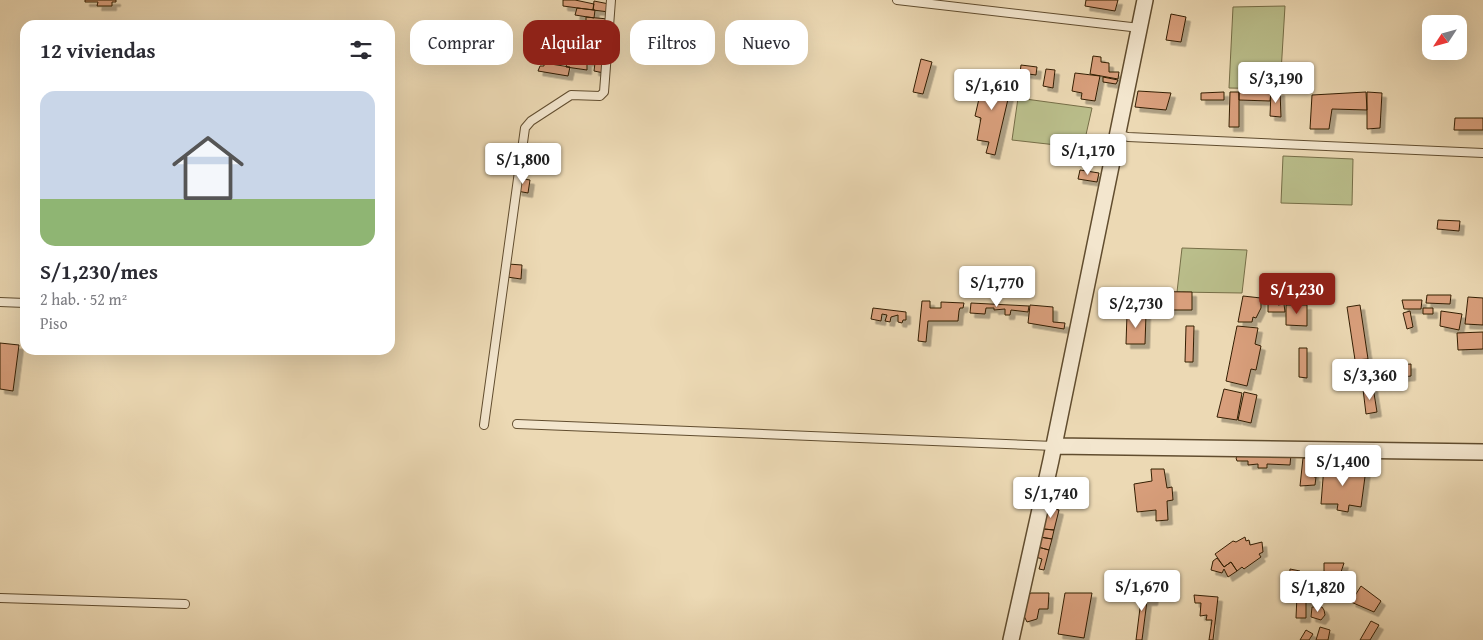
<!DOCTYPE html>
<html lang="es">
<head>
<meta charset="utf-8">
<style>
  body { margin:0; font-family:"Gentium Book Plus",serif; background:#f2f2f3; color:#2b2b33; height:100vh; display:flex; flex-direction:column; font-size:19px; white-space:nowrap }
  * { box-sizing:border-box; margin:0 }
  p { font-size:16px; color:#7c7c81 }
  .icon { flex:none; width:28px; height:28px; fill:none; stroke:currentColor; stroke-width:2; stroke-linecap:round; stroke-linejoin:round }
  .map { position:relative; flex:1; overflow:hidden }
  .side { position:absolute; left:20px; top:20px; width:375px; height:335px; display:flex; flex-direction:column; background:#fff; border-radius:15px; box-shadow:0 5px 20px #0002 }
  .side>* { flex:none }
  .guide { position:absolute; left:410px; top:20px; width:475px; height:45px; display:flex; gap:10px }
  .needle { width:32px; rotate:234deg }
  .fabs { position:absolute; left:1422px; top:15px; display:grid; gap:10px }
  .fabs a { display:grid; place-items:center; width:45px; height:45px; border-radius:10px; background:#fff; box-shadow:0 5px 20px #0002; font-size:25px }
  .price { position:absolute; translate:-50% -42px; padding:0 11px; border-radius:5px; background:#fff; color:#222; font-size:16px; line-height:32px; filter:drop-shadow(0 1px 2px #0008) }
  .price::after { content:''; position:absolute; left:50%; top:30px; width:15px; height:11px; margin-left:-8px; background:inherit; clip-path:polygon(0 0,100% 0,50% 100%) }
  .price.selected { background:#8f2418; color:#fff }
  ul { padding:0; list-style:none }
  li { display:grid; align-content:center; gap:10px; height:265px; padding:0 20px }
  li span { display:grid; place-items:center; height:155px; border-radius:15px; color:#555 }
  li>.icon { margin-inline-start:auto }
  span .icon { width:90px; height:90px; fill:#fffc; stroke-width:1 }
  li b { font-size:21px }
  h2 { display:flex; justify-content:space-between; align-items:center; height:60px; padding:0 20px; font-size:21px }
  .pill { padding:0 18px; border-radius:15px; background:#fff; box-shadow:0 5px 20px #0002; font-size:18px; line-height:45px }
  .pill.selected { background:#8f2418; color:#fff }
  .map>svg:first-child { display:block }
</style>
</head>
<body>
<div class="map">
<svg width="1483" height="640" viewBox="0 0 1483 640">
  <defs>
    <filter id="shadow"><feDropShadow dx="4.5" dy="4.5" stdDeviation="0" flood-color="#0004"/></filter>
  </defs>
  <rect width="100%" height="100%" fill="#ecd9b4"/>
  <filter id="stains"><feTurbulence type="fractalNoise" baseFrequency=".004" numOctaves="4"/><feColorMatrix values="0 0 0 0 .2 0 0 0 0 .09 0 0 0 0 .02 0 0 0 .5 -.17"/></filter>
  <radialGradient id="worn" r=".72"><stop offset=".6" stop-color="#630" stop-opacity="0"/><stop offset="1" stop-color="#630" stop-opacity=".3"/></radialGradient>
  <path fill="#babe8b" stroke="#766e47" d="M1285,6L1280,89L1229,88L1233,7Z
    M1018,98L1092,108L1083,148L1012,140Z
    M1283,156L1353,159L1352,205L1281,203Z
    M1182,248L1247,250L1242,293L1177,292Z"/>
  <path fill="#d99f7b" stroke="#331e03" filter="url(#shadow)" d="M85,0H116V2H112V6H97L98,2H85Z
    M563,0H575L594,4L593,10L563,6Z
    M1086,0H1118L1115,11L1085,6Z
    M594,1L609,4V12L593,10Z
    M577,8L595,10L594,18L575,15Z
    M1171,14L1186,17L1181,42L1166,40Z
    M586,17L608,19L607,32L586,28Z
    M565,26L604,31L603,50L563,44Z
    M590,48L606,51L605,64L585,61L584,50H589Z
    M1093,56L1101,57V62L1109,63V72H1119L1118,79L1090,74Z
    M568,58L587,61V70L566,67Z
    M921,59L932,62L923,94L913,92Z
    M544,63L570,67L568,76L538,71L540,66H544Z
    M595,63L605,64L604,73L594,71Z
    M1021,65L1037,67L1036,75L1020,73Z
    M1046,69L1055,70L1053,88L1043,86Z
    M1075,73L1100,76L1095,101L1081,99L1082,93L1072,91Z
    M984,77L1012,82L995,155L986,153L989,142L977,140L981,118L975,116Z
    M1103,77L1118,80L1116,84L1103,82Z
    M1138,91L1171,93L1166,110L1135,107Z
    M1280,91L1281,117L1270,116L1271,92Z
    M1224,92V100H1201V93Z
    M1230,92H1239V127H1229Z
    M1239,92H1271L1270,101L1239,100Z
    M1366,92L1367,110L1332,109L1329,129H1310L1312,95Z
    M1367,92L1382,93L1380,128L1367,129Z
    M1455,118H1483V130H1454Z
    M529,146L542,148L541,166L526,165Z
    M1080,170L1099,173L1097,182L1078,179Z
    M518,178L530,180L528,193L517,191Z
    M1438,220L1460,221L1459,231L1437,229Z
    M508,264L522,265L521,279L507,277Z
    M1116,291L1192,292V310H1116Z
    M1427,295H1451L1450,304L1426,303Z
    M1243,296L1261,298V308L1256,318L1253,317L1252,322H1238Z
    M1268,297H1278V305L1284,304L1285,312H1268Z
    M1468,297L1483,298V325L1465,324Z
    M1402,300H1422L1421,309H1404Z
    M922,301H930V308H941V302L964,303L963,308H960L959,311L958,321H928L926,342L918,341Z
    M971,303L1029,306L1028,312L1011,310L1010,315H1005V309L994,310V308H986L985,314L970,313Z
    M1030,305L1053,307V322L1065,323L1064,329L1028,323Z
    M1286,305H1307V326L1286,325Z
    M1360,305L1368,359L1355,360L1347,307Z
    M873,308L906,312V320H903L902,323L898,322V315L891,317L890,322L885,321L887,315L882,314L881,321L871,319Z
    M1423,308H1433V314H1423Z
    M1410,311L1413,327L1407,329L1403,313Z
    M1441,311L1462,314L1459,330L1440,326Z
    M1127,314H1146L1145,344H1126Z
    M1186,326H1194L1193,362H1185Z
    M1237,326L1258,328L1255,344L1261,346L1256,370L1251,369L1247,386L1226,381Z
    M1483,332V349L1458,350L1457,333Z
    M0,343L19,345L13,391L0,389Z
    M1299,348H1307V378L1299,377Z
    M1411,364V376L1386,379L1385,366Z
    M1373,387L1377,412L1366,414L1363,389Z
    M1224,389L1242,393L1237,420L1217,417Z
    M1244,392L1257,395L1251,423L1238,420Z
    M1239,454H1291L1290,465L1267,464V468H1258V464L1248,465V461H1237L1236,458Z
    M1303,458H1310L1314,461V477H1316L1315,485L1300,486Z
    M1324,466L1366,469L1361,507L1349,505L1348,512L1337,510L1338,504H1321Z
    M1151,469H1164L1167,488L1172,487L1173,500L1167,501L1168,520L1156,521V510L1137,512L1134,484L1152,481Z
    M1047,507L1059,510L1054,530L1044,529Z
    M1044,529L1054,530L1052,539L1040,537Z
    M1040,537L1052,539L1049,550L1038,547Z
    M1245,537L1246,541L1249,540L1250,545L1262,542L1263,552L1259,554L1261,557L1244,569L1242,567L1237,571L1231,562L1224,567L1215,554L1233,541L1236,542Z
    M1038,547L1049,550L1044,570L1039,569L1042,559L1036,557Z
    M1217,558L1224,567L1231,562L1237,571L1228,577L1224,569L1222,573L1211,570L1213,561Z
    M1324,563H1344L1341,572L1324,573Z
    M1290,569L1300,571V577H1313L1315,587H1289Z
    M1361,586L1381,601L1374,612L1351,602Z
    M1031,593H1049L1048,609H1039L1037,619L1027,622L1024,616L1029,594Z
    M1065,593H1092L1084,638L1058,634Z
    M1134,593L1154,594L1153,601H1147L1142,640H1136L1141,600L1135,599Z
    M1315,594L1314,602H1306V618H1296L1297,595Z
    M1194,595L1218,597L1213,640H1209L1212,620H1206L1207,615L1200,616L1201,603H1195Z
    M1312,607H1322L1324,610L1325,615L1321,620L1311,617Z
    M1371,621L1379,625L1370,640H1360Z
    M1320,627L1330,630L1328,640H1316Z
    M1306,630L1313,634L1309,640H1300Z"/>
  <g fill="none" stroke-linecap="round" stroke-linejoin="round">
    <g stroke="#614d2f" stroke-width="10">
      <path id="lane" d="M897,0L1140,28
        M1117,134L1128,137L1483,153
        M0,302L25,303
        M517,424L1054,446
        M484,425L525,128L531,121L571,95L600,96L604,92L611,0
        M0,598L185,604"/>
    </g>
    <g stroke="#614d2f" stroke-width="18">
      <path id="street" d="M1054,446L1483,452
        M1011,640L1051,460L1145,0"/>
    </g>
    <use href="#lane" stroke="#f3e6ce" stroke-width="8"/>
    <use href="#street" stroke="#f3e6ce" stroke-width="15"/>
  </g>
  <rect width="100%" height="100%" filter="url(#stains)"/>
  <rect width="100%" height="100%" fill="url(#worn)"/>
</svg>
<div class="fabs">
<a><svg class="needle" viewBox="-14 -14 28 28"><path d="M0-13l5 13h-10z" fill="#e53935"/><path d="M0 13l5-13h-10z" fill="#7c7c81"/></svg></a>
</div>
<b class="price" style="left:1276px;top:104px">S/3,190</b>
<b class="price" style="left:992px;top:111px">S/1,610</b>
<b class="price" style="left:1088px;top:176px">S/1,170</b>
<b class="price" style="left:523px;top:185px">S/1,800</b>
<b class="price" style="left:997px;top:308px">S/1,770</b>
<b class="price selected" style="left:1297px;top:315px">S/1,230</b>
<b class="price" style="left:1136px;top:329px">S/2,730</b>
<b class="price" style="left:1370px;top:401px">S/3,360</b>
<b class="price" style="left:1343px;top:487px">S/1,400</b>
<b class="price" style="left:1051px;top:519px">S/1,740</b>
<b class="price" style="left:1142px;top:612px">S/1,670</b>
<b class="price" style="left:1318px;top:613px">S/1,820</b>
<div class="guide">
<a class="pill">Comprar</a>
<a class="pill selected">Alquilar</a>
<a class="pill">Filtros</a>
<a class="pill">Nuevo</a>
</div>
<section class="side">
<h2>12 viviendas<svg class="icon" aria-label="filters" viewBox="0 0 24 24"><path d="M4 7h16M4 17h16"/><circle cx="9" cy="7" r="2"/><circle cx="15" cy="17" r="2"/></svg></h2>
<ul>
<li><span style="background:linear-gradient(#c9d6e8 70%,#8fb573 0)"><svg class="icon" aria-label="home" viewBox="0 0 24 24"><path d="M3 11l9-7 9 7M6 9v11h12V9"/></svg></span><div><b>S/1,230/mes</b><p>2 hab. · 52 m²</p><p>Piso</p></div></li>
</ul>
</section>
</div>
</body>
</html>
